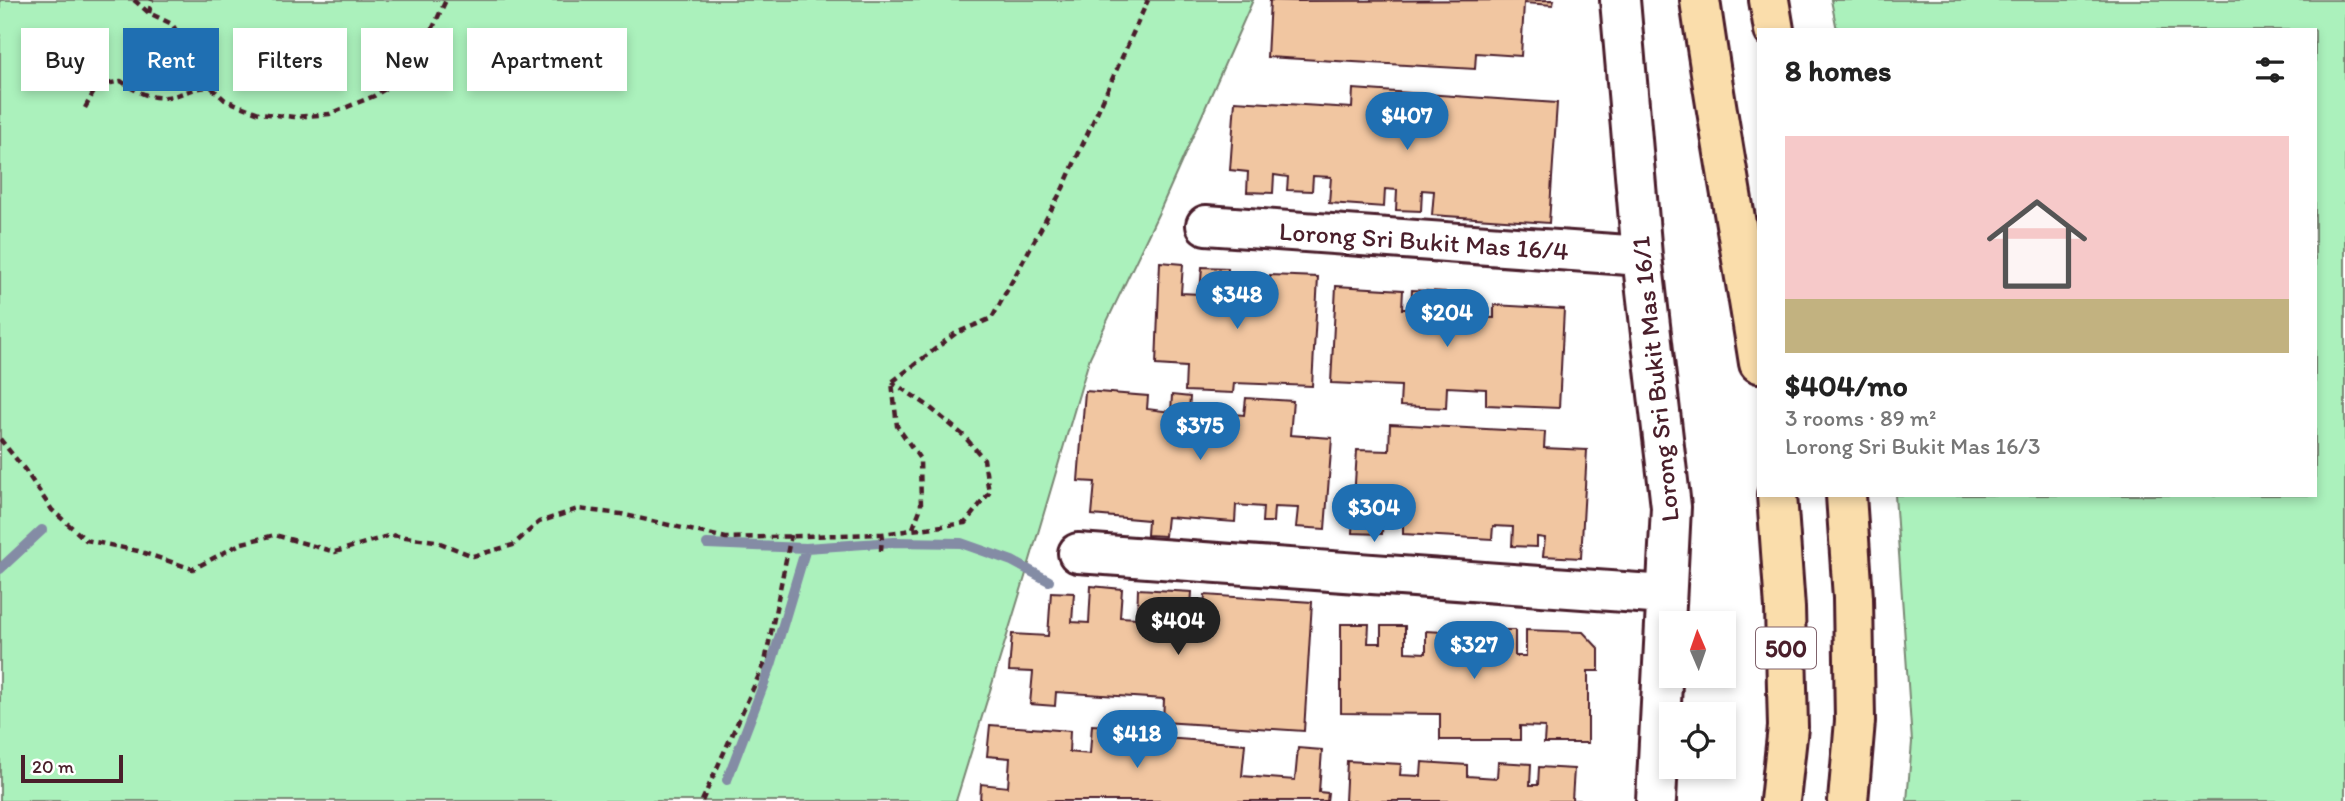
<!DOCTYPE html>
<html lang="en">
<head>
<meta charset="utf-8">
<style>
  body { margin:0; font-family:Itim,sans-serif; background:#f6f6f6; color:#222; height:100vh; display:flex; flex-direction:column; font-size:26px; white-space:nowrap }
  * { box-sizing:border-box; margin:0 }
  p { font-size:23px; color:#767676 }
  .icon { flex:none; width:38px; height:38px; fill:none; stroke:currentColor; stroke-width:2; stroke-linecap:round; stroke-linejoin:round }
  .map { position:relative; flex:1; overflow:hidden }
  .details { position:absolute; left:1757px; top:28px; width:560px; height:469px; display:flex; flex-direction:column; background:#fff; border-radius:0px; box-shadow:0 4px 10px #0003 }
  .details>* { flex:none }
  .guide { position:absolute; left:21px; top:28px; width:665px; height:63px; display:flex; gap:14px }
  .needle { width:46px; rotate:358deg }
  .tools { position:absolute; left:1659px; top:611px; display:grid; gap:14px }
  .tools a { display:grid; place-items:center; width:77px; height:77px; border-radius:0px; background:#fff; box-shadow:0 4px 10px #0003; font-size:35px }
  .scale { position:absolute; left:21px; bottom:18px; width:102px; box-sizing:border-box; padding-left:7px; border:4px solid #4a1f2b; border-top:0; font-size:19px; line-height:24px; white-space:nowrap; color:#4a1f2b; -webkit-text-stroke:5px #fff; paint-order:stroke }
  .price { position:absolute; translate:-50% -60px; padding:0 16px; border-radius:24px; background:#1f6fb2; color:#fff; font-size:23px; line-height:46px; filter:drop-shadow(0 2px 4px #0008) }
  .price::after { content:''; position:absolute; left:50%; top:42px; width:21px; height:16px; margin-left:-10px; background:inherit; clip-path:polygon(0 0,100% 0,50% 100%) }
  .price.selected { background:#222; color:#fff }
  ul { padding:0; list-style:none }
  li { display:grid; align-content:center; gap:14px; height:371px; padding:0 28px }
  li span { display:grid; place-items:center; height:217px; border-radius:0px; color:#555 }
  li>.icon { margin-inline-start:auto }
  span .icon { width:126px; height:126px; fill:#fffc; stroke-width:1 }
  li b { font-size:30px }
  h2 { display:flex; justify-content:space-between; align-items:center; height:84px; padding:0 28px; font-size:30px }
  .tag { padding:0 24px; border-radius:0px; background:#fff; box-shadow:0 4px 10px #0003; font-size:24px; line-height:63px }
  .tag.selected { background:#1f6fb2; color:#fff }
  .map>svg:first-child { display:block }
</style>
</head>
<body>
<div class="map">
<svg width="2345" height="801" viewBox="0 0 2345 801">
  <rect width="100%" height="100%" fill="#fff"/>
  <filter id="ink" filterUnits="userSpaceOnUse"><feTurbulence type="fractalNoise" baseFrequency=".0143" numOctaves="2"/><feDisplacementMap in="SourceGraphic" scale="14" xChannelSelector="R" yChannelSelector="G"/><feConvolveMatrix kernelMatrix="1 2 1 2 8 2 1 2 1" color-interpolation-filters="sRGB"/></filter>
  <g filter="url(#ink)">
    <path fill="#abf1bc" stroke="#7a8874" stroke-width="2" d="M0,0H1253L1161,208L1090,357L1025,577L956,801H0Z
      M1831,0H2345V801H1907L1912,742L1895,495H2315V30H1837Z"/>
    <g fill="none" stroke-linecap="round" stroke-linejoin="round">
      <path stroke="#848ca5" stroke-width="10" d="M707,544L806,548L894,542L961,543L1012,561L1049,581
        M0,569L42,530
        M727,780L771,665L806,548"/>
    </g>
    <path fill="#f1c6a1" stroke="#4a1f2b" stroke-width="2" d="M1270,0L1296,1L1554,0L1553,5L1524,3L1521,56L1476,53L1475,69L1267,57Z
      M1353,89L1557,103L1549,223L1432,215L1434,191L1422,190L1421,211L1396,210L1397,190L1385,189L1384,207L1329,203L1331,177L1313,176L1312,191L1287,190L1288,177L1274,175L1273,193L1247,192L1248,172L1230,170L1235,101L1352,108Z
      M1160,262L1183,264L1181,293L1200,294L1202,267L1228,268L1226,309L1246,310L1247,288L1270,289V275L1318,277L1312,386L1234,383L1233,393L1185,391L1186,367L1156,365Z
      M1336,286L1403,290L1402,309H1411L1412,290L1445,292L1444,316L1494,318V305L1564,309L1559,408L1486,405V389L1447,387L1446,408L1400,406L1401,386L1331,383Z
      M1085,391L1148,396L1147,409L1171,412L1172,395L1190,397L1189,410L1244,415L1246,398L1293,401L1290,435L1332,438L1325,529L1296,527L1298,508L1274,507L1273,522H1262L1263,507L1236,505L1235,522L1167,517L1165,536L1147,535L1148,520L1092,515L1095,482L1078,481Z
      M1390,424L1545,432L1544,448L1587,450L1581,558L1543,556L1545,538L1537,537V547L1512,546L1513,527L1493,526L1492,539L1403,534V516L1383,515L1382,534L1352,533L1357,450L1389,451Z
      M1091,586L1122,589L1120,617L1137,618L1138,589L1192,592L1190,621L1203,622L1205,595L1312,602L1304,731L1163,722L1164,699L1056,692L1055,706L1030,704L1033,672L1009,671L1012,634L1048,636L1051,592L1074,593L1072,622L1089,623Z
      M1341,624H1369L1368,643H1381V626H1405V652L1426,653V631L1443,632L1442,649H1454L1455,630H1515V656H1526V630L1583,632L1599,649V671H1588V743H1544L1545,727L1520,726V740H1440V714L1341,713Z
      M990,725L1070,731L1069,752L1090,754L1092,725L1127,727L1126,749L1137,750L1138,736L1245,744L1242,776L1295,780L1298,748L1322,750L1319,792L1328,793L1327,801H980L981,784L1008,787L1010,758L987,756Z
      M1347,761L1401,764L1400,775L1421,776L1422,762L1467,765V776L1497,778L1498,762L1531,764L1530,785H1538L1539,767L1574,769L1572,800L1587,801H1345Z"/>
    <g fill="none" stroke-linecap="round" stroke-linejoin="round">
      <g stroke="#4a1f2b" stroke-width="44">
        <path id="street" d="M1620,0L1642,256L1671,507L1656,801
          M1206,225L1642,256
          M1078,553L1666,595"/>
      </g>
      <g stroke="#4a1f2b" stroke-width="44">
        <path id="primary" d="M1700,0C1717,121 1740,242 1759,363
          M1769,0L1774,30
          M1777,495L1785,608L1788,727L1780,801
          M1846,495L1853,598L1855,721L1848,801"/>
      </g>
      <path stroke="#4a1f2b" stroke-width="4.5" stroke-dasharray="7 5" stroke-linecap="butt" d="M134,0L149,13L172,24L211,87L225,100L259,113L294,117L330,114L374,96L401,79L430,34L446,0
        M149,13L152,0
        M85,108L97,86L121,81C137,92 152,101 173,96C186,93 195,87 210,87
        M0,439L25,470L52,510L86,540L138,551L193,569L242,543L275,535L335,552L391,535L435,541L473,556L513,545L539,522L578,509L621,514L726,538L882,534L965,523L989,493L984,459L963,435L927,405L892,382
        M913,528L921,507L920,459L897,426L892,382L956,333L992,318L1063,188L1148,0
        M881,551L882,534
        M702,801L765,662L791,535"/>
      <use href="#street" stroke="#fff" stroke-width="38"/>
      <use href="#primary" stroke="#faddab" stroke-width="38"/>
    </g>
  </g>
  <g text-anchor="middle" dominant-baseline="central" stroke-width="6" stroke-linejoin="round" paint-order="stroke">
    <rect fill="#fff" stroke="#80626b" stroke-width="2" x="1756" y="627.5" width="60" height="41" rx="5"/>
    <g font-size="24" font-weight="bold" fill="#4a1f2b">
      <text x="1786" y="648">500</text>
    </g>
    <g font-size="26" fill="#4a1f2b" stroke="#fff">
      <text transform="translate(1424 241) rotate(4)">Lorong Sri Bukit Mas 16/4</text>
      <text transform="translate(1655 379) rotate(-96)">Lorong Sri Bukit Mas 16/1</text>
    </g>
  </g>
</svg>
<div class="tools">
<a><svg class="needle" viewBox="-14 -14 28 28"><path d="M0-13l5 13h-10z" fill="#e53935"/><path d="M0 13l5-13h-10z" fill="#767676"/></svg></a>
<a><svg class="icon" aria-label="locate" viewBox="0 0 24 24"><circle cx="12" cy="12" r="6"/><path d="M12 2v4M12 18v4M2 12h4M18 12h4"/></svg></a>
</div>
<div class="scale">20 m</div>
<b class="price" style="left:1407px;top:152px">$407</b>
<b class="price" style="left:1237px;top:331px">$348</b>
<b class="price" style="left:1447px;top:349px">$204</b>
<b class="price" style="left:1200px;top:462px">$375</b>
<b class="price" style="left:1374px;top:544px">$304</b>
<b class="price selected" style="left:1178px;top:657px">$404</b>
<b class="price" style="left:1474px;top:681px">$327</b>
<b class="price" style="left:1137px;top:770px">$418</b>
<div class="guide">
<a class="tag">Buy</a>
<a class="tag selected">Rent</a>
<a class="tag">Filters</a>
<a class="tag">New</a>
<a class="tag">Apartment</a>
</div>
<section class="details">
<h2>8 homes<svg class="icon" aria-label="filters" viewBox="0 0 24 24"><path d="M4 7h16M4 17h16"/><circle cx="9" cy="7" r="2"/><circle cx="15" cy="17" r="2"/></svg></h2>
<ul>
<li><span style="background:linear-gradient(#f6c9c9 75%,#c2b280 0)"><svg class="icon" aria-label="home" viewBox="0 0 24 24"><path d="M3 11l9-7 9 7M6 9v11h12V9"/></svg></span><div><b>$404/mo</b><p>3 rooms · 89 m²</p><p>Lorong Sri Bukit Mas 16/3</p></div></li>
</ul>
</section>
</div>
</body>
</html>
